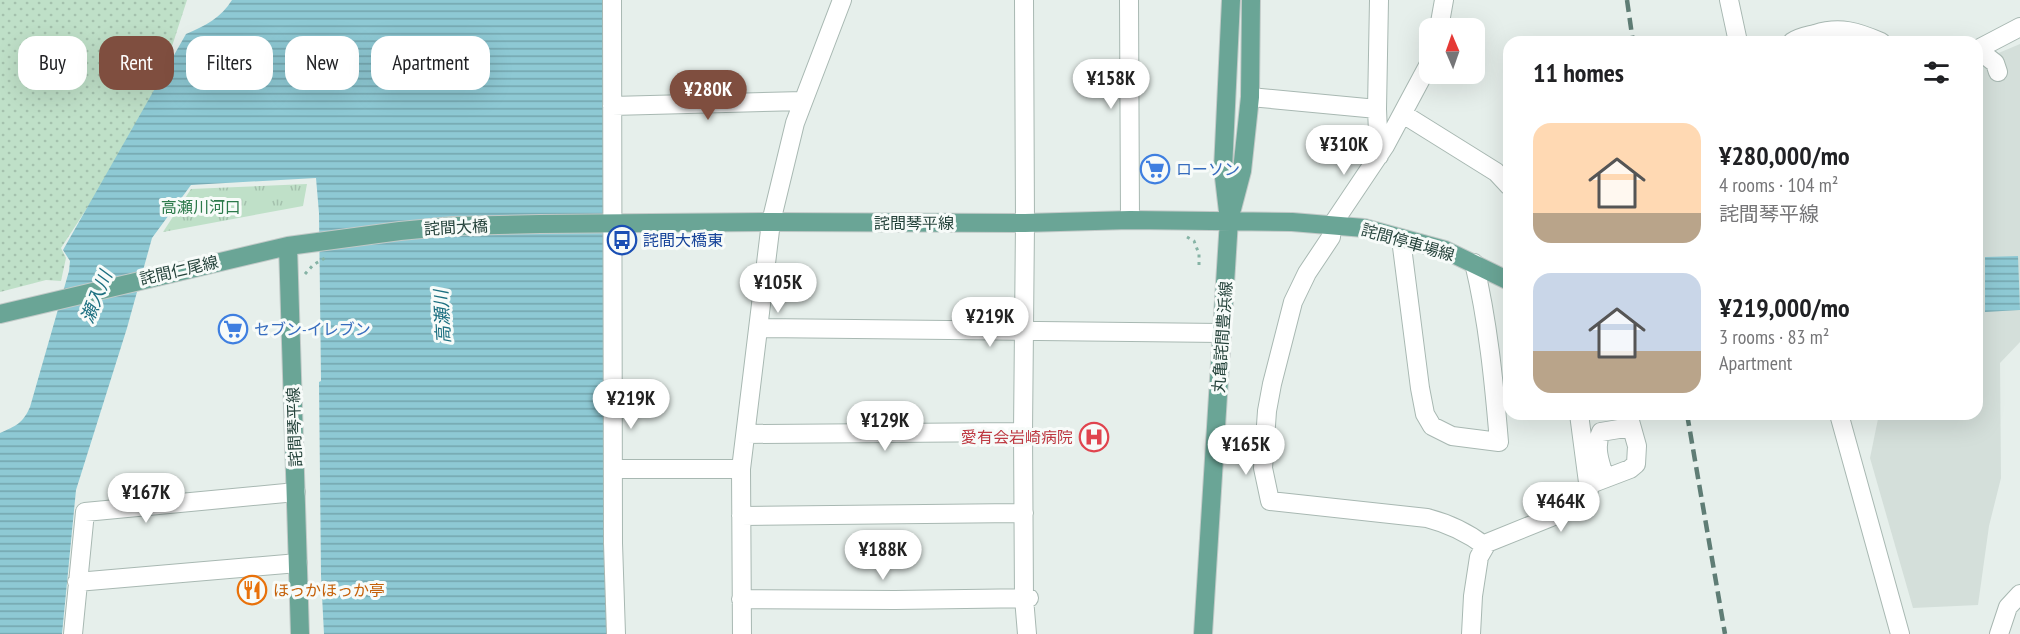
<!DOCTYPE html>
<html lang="en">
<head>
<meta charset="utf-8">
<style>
  body { margin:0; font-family:"PT Sans Narrow","Noto Sans JP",sans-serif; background:#f2f2f2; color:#202124; height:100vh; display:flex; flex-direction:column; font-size:22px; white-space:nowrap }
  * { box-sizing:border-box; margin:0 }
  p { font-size:20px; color:#757577 }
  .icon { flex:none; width:33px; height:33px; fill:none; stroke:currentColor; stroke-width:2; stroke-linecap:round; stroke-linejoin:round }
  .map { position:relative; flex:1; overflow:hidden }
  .sheet { position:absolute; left:1503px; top:36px; width:480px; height:384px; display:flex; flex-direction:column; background:#fff; border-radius:18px; box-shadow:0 6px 24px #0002 }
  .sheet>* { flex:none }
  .guide { position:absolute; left:18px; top:36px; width:570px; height:54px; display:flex; gap:12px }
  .needle { width:39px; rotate:358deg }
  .tools { position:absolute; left:1419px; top:18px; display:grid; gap:12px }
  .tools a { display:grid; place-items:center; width:66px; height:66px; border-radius:12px; background:#fff; box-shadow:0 6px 24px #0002; font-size:30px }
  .price { position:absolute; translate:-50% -51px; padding:0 14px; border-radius:21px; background:#fff; color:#222; font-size:20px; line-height:39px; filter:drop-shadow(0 2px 3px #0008) }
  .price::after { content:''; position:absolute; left:50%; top:36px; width:18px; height:14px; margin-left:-9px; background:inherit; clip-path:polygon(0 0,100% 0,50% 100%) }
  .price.on { background:#7f4e3f; color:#fff }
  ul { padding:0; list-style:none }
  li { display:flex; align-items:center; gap:18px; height:150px; padding:0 30px }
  li span { display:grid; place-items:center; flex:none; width:168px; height:120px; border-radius:18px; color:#555 }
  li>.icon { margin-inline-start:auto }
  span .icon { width:72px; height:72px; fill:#fffc; stroke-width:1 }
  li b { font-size:26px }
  h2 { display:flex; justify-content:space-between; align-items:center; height:72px; padding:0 30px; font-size:26px }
  .pill { padding:0 21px; border-radius:18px; background:#fff; box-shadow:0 6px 24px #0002; font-size:21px; line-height:54px }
  .pill.on { background:#7f4e3f; color:#fff }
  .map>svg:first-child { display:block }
</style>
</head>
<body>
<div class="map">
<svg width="2020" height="634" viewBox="0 0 2020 634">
  <defs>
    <pattern id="grass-dots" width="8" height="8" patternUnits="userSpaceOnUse" patternTransform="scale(1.5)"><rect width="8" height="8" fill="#bfe0c8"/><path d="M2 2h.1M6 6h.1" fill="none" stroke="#a4c1ad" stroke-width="1.8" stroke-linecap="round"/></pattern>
    <pattern id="park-tufts" width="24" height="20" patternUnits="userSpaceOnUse" patternTransform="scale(1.5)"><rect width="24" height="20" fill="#bfe0c8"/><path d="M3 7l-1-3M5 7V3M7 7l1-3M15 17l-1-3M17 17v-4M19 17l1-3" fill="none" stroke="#a4c1ad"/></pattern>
    <pattern id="water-rules" width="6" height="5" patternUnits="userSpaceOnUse" patternTransform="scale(1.5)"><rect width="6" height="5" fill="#8ec9d4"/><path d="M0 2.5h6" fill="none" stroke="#74a5ad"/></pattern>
  </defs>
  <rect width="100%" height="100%" fill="#e6efeb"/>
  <path fill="#d4dfda" d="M2020,44V342L2000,363L2001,478L1989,526L1978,605L1913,608L1870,458L1879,414H1977V62Z"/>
  <path fill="url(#grass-dots)" d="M0,0H187L162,77L112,170L61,248L66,258L61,281L46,280L0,292Z"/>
  <path fill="url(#park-tufts)" d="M307,184L303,206L163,232L191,189Z"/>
  <path fill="url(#water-rules)" d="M232,0H604V525L609,634H324L321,576L319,382L321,381L319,213L316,178L191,185L152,238L127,328L76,490L62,634H0V433C16,426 23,423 30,407L69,271L70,261L63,250L186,34C205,26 221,18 232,0Z
    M2018,256L2020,310L1985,312V257Z"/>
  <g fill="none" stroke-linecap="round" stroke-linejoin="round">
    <g stroke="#a8b8b2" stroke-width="20">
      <path id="minor" d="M612,0L613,543L616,634
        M1024,0L1025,223L1023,432L1024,598L1027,634
        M1129,0L1130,220
        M1729,0L1738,42
        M1439,28L1444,0
        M1792,42C1799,37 1807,36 1815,34C1840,26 1858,32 1881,42
        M1977,49L1995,63L1998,72
        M1978,49L2020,27
        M1430,62L1385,146L1332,225L1331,237L1307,273L1293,302L1272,384L1267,411L1263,468L1270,501L1427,518C1450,524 1467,532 1485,546
        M1250,97L1377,109
        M612,106L803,101
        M1403,114L1496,172L1509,186
        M1379,156L1377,109L1379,0
        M1401,239L1420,388L1425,414L1432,426L1452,436L1499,442C1494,382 1488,321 1474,263
        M758,328L1222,333
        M1839,414L1900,634
        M746,434L1023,432
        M613,469H741
        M1605,478C1600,463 1594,447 1601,432L1631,427
        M1588,485L1630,469L1636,464L1637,446L1628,414
        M741,516L1024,513
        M77,582L298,563
        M741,599L895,600L1029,598
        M73,634L85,512L296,492
        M742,634L741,469L771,222L795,123L842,0
        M1471,634L1473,596L1479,557L1487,543L1549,518L1583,502L1589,490L1579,414
        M1999,634L2008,607L2020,594"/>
    </g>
    <g stroke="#c2cac8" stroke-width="20">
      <path id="major" d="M1232,209L1242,171L1250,97L1251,0
        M288,246L300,634
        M0,314L288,246L400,231L453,226L540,224L771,222L1025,223L1130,220L1292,222L1364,228L1445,250L1509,281
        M1203,634L1229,220L1223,169L1231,0"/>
    </g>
    <path stroke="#86b3a5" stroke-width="3" stroke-dasharray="3 4.5" stroke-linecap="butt" d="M1187,237L1194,241L1199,254V269
      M305,274L313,265L325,258"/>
    <use href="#minor" stroke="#fff" stroke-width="18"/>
    <use href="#major" stroke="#6aa596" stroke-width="18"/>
    <path stroke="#5f7d75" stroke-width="4.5" stroke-dasharray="12 6" stroke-linecap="butt" d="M1627,0L1633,42
      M1687,414L1725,634"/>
  </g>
  <defs>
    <g id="supermarket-ring" transform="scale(1.5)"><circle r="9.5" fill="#f7fbf9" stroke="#3f7fe0" stroke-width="1.5"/><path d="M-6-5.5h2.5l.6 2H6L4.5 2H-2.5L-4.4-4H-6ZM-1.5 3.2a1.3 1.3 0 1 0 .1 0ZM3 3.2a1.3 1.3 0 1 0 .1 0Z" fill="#3f7fe0"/></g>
    <g id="bus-ring" transform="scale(1.5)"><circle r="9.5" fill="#f7fbf9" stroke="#1a4fb4" stroke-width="1.5"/><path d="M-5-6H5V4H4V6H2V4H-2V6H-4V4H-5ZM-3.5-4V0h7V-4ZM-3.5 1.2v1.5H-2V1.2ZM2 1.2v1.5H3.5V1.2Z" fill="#1a4fb4"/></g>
    <g id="hospital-ring" transform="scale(1.5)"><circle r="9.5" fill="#f7fbf9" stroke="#e0444e" stroke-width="1.5"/><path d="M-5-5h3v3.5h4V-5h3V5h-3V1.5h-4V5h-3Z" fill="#e0444e"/></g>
    <g id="restaurant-ring" transform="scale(1.5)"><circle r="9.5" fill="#f7fbf9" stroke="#e8710a" stroke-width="1.5"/><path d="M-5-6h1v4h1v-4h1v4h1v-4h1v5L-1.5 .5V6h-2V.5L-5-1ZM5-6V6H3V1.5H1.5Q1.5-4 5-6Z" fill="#e8710a"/></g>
  </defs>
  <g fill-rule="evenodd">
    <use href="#supermarket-ring" x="1155" y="169"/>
    <use href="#bus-ring" x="622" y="240"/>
    <use href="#supermarket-ring" x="233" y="329"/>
    <use href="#hospital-ring" x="1094" y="437"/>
    <use href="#restaurant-ring" x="252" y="590"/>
  </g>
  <g text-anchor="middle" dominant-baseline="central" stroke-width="6" stroke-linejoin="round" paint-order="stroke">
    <g font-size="16" fill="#366cbe" stroke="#f7fbf9" text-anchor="start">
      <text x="1176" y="169">ローソン</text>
      <text x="254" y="329">セブン-イレブン</text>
    </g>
    <g font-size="16" fill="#2d7a4b" stroke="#f7fbf9">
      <text x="201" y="207">高瀬川河口</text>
    </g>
    <g font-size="16" fill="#24423a" stroke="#f7fbf9">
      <text x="914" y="223">詫間琴平線</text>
      <text transform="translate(456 227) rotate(-3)">詫間大橋</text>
      <text transform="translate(1408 242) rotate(16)">詫間停車場線</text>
      <text transform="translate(179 270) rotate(-13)">詫間仁尾線</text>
      <text transform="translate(1222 337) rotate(-86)">丸亀詫間豊浜線</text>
      <text transform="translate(294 427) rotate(-92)">詫間琴平線</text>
    </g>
    <g font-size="16" fill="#164399" stroke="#f7fbf9" text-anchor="start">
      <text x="643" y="240">詫間大橋東</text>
    </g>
    <g font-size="16" fill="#be3a42" stroke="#f7fbf9" text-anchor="end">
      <text x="1073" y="437">愛有会岩崎病院</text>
    </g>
    <g font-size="16" fill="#c56008" stroke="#f7fbf9" text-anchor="start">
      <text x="273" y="590">ほっかほっか亭</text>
    </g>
    <g font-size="18" font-style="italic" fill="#1c6f80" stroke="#f7fbf9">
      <text transform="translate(96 297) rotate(-68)">瀬入川</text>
      <text transform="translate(442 317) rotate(-93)">高瀬川</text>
    </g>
  </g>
</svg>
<div class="tools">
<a><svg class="needle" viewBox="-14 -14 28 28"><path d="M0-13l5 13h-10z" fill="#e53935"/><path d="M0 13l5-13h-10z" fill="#757577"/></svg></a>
</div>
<b class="price" style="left:1111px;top:110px">¥158K</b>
<b class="price on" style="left:708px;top:121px">¥280K</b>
<b class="price" style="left:1344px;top:176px">¥310K</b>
<b class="price" style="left:778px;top:314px">¥105K</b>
<b class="price" style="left:990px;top:348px">¥219K</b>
<b class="price" style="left:631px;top:430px">¥219K</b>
<b class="price" style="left:885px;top:452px">¥129K</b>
<b class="price" style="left:1246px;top:476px">¥165K</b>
<b class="price" style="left:146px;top:524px">¥167K</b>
<b class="price" style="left:1561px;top:533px">¥464K</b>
<b class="price" style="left:883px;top:581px">¥188K</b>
<div class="guide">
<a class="pill">Buy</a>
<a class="pill on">Rent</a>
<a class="pill">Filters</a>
<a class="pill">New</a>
<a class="pill">Apartment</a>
</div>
<section class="sheet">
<h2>11 homes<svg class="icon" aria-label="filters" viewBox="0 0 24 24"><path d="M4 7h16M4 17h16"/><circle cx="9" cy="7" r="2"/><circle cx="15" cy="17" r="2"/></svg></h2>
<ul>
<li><span style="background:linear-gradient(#ffd9b3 75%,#b9a48a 0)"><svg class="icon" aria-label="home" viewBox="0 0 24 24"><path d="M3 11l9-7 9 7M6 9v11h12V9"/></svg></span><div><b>¥280,000/mo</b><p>4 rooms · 104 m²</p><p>詫間琴平線</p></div></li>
<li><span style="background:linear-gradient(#c9d6e8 65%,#b9a48a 0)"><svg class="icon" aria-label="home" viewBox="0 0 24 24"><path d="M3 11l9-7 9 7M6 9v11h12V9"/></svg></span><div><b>¥219,000/mo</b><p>3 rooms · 83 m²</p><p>Apartment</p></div></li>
</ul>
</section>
</div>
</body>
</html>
